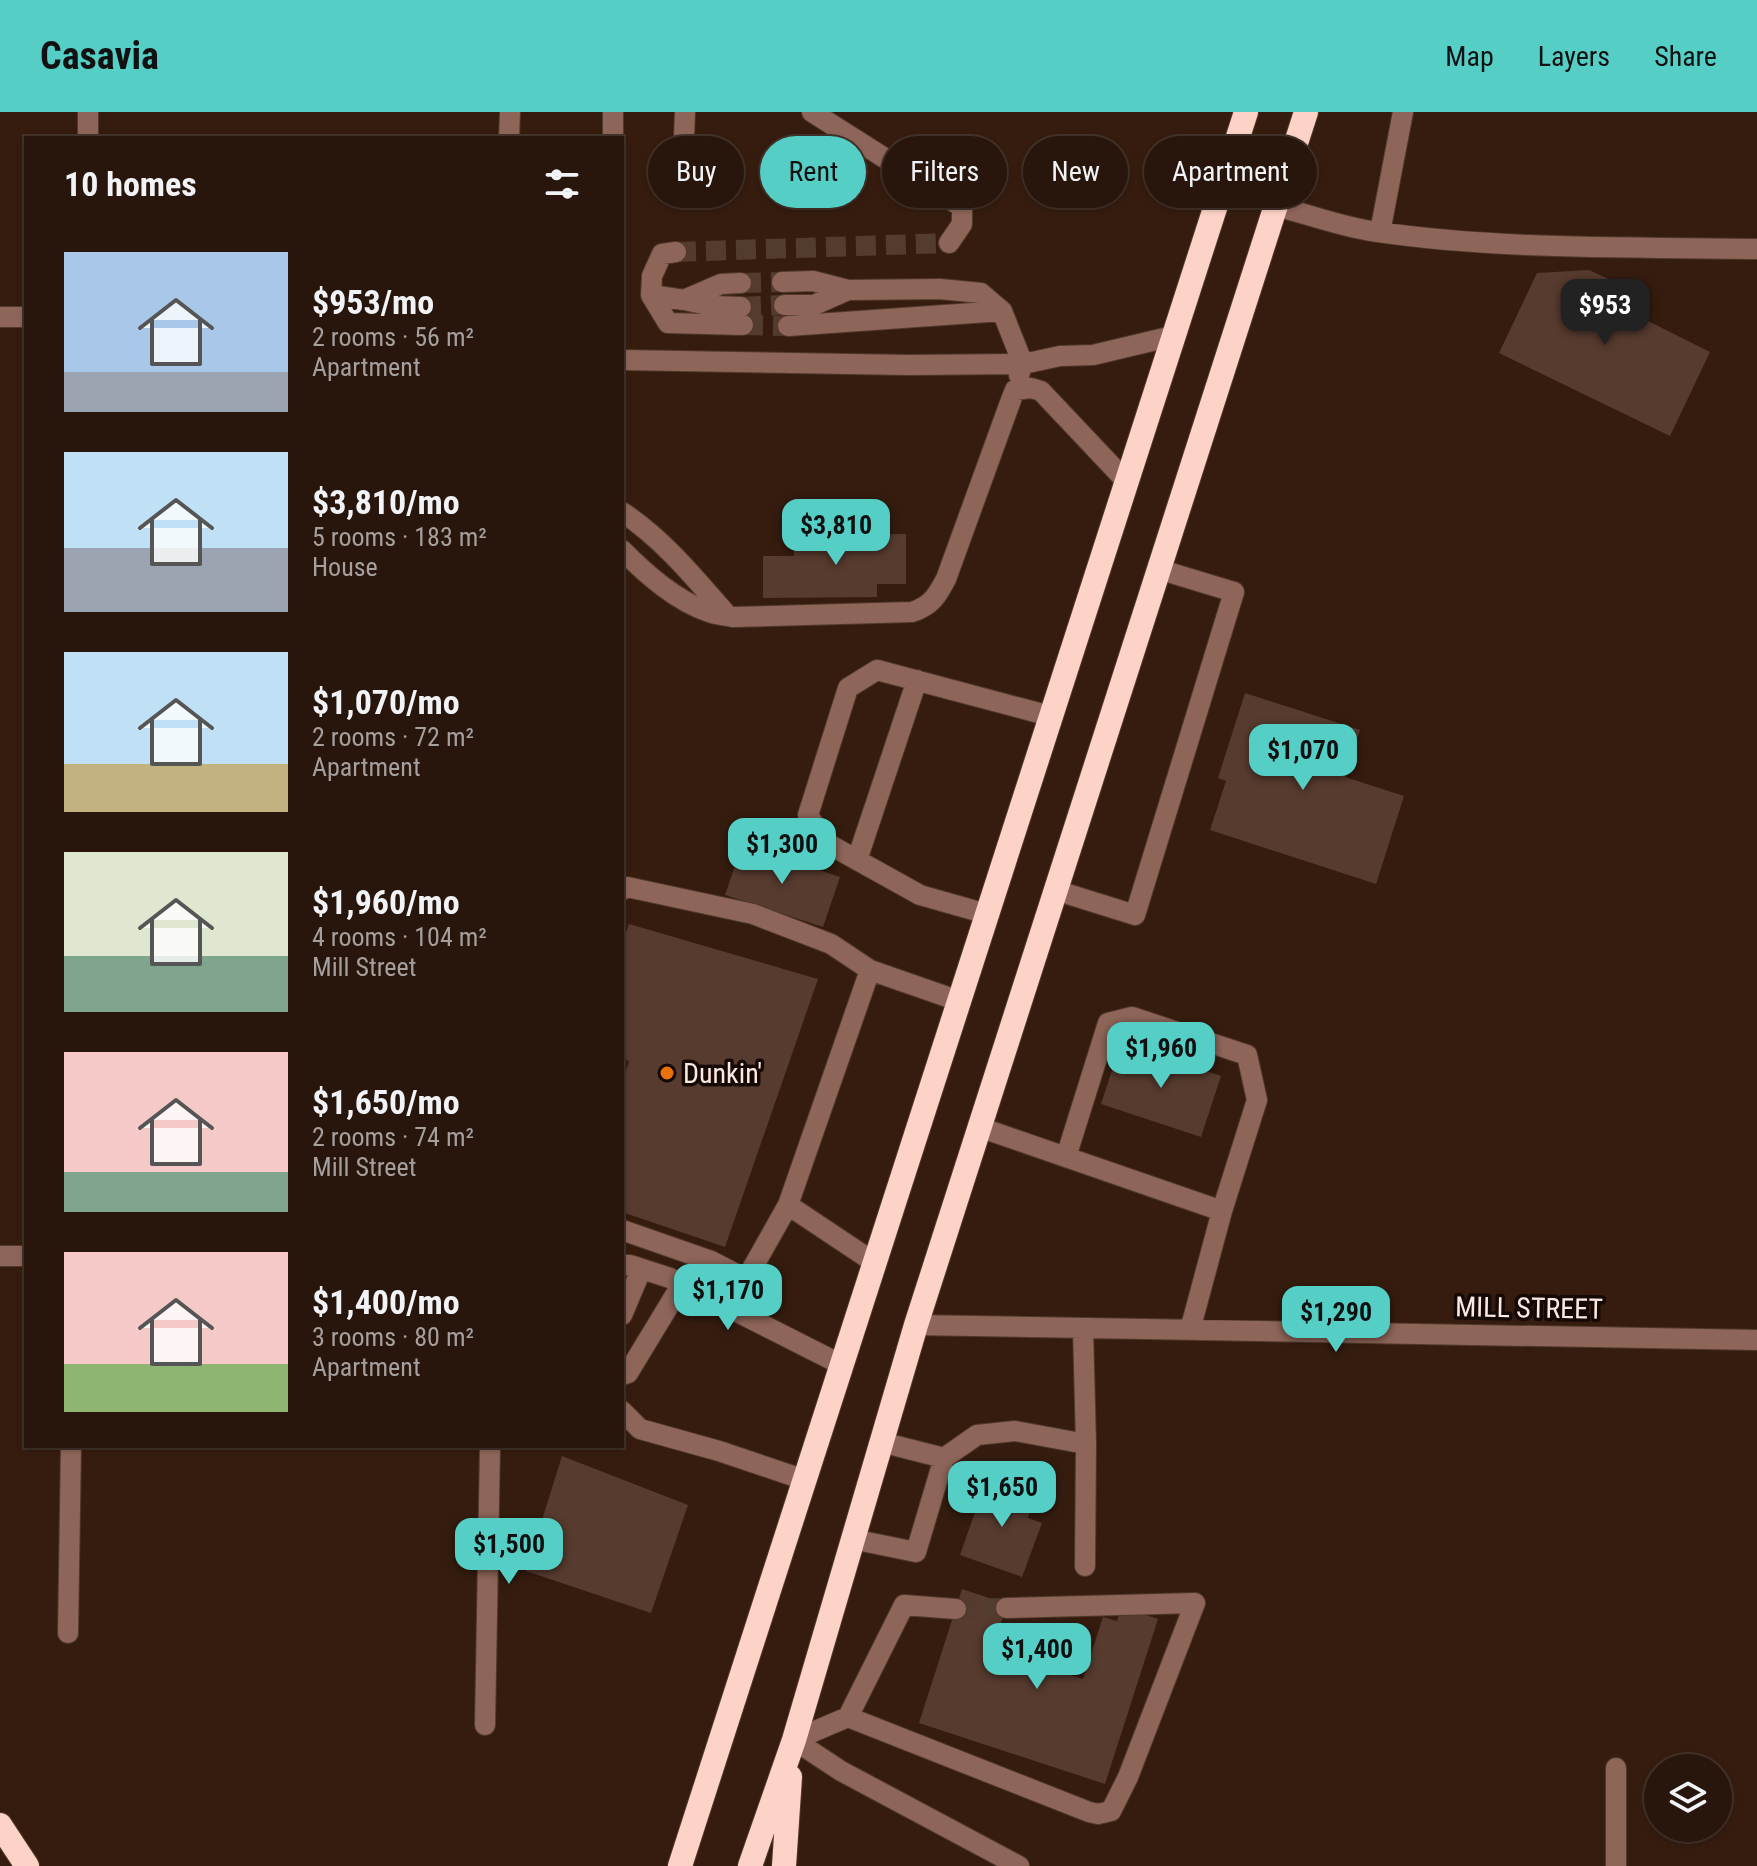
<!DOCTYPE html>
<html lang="en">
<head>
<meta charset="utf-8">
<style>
  body { margin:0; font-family:"Roboto Condensed",sans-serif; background:#342219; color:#f1f3f6; height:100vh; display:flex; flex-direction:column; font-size:30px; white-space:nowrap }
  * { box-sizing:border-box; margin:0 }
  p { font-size:26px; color:#a59f9d }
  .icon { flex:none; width:44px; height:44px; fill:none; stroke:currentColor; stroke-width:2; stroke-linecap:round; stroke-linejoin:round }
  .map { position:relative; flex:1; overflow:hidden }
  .drawer { position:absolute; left:24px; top:24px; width:600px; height:1312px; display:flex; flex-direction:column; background:#28150b; border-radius:0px; box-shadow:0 2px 6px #0004,0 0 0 2px #44342c }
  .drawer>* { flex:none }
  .banner { position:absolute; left:648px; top:24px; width:760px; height:72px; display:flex; gap:16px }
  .controls { position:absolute; left:1644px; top:1642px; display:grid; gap:16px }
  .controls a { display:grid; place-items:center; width:88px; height:88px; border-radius:50%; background:#28150b; box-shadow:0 2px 6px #0004,0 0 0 2px #44342c; font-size:40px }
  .price { position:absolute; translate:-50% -68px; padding:0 18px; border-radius:16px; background:#55cec6; color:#111; font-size:26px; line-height:52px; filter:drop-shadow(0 2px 4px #0008) }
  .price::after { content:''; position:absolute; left:50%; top:48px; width:24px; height:18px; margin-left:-12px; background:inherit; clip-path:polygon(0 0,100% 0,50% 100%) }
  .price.selected { background:#222; color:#fff }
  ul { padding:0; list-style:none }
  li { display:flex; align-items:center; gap:24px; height:200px; padding:0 40px }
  li span { display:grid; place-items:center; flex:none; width:224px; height:160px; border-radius:0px; color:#555 }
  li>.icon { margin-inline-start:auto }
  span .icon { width:96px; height:96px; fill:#fffc; stroke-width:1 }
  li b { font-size:34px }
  h2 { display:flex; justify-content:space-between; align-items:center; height:96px; padding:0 40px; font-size:34px }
  .chip { padding:0 28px; border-radius:36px; background:#28150b; box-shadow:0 2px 6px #0004,0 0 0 2px #44342c; font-size:28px; line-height:72px }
  .chip.selected { background:#55cec6; color:#111 }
  header { display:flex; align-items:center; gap:48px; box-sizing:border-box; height:112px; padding:0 40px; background:#55cec6; color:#111 }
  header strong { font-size:38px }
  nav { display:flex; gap:44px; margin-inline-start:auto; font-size:28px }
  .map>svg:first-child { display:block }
</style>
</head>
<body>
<header>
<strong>Casavia</strong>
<nav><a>Map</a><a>Layers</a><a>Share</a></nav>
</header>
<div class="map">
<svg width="1757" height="1754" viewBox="0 0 1757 1754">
  <rect width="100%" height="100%" fill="#351c0f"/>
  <path fill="#583b2f" d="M1589,158L1637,180L1644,192L1638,204L1710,240L1670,324L1499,241L1537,161Z
    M906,422V472H877V485L763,486V444H794V423Z
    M1245,581L1360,618L1345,665L1404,684L1376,772L1210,718L1226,669L1218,666Z
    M742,733L840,765L823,815L725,783Z
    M629,812L818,867L725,1135L622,1100V970L629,950L622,943V831Z
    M1121,931L1221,964L1201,1025L1101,992Z
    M562,1344L688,1393L651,1501L526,1459Z
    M987,1366L1036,1384L1028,1406L1042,1411L1022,1465L960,1443Z
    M962,1477L1007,1492L992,1538L1083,1567L1103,1505L1117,1509L1121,1495L1158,1507L1105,1672L919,1611Z"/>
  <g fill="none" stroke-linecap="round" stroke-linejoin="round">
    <path stroke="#533b2e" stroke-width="20" stroke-dasharray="20 10" stroke-linecap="butt" d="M676,140L949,131
      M741,171L782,170
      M741,195L784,193
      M743,213L788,214
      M956,1497L1006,1496"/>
    <g stroke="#51392c" stroke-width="22">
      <path id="minor" d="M812,0L962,95V112L949,131
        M88,26V0
        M509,26L510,0
        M613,26V0
        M682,72L685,0
        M1276,94C1307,102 1339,114 1371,119C1498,138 1629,135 1757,137
        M1380,120L1403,0
        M676,140L662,142L652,164L651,183L684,188L721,172L741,171
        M782,170L813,169L848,178L940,177L981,181L1002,199L1023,252L1019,263
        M651,183L668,211L743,213
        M684,188L713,194L741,195
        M784,193H814L848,178
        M0,205H26
        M788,214L1002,199
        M622,248L909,253L1023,252L1060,244L1093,243L1173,224
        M622,400C663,427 695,466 727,503
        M622,438C646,462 676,489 709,500C716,503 725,503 733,505L912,500C931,494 937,484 946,467L1011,288L1015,278L1031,276L1041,279L1126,369
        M857,748L917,568
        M622,778L627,775L753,802L831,832L870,858L959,889
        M1055,778L1135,803L1234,480L1158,457
        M987,802L920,783L857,748L825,730L808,703L848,576L877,558L1050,604
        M979,1015L1222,1099
        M1066,1045L1108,911L1132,905L1247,943L1257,988L1222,1099L1190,1218
        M788,1093L875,1151
        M622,1118L711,1149L746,1167
        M0,1144H26
        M622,1153H630L670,1166L842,1253
        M730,1196L788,1093L870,858
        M622,1203L641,1158
        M916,1213L1757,1228
        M622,1263L628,1261L682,1172
        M622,1299L640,1317L719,1339L805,1368
        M944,1346L977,1323L1015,1319L1086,1332L1083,1216
        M852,1427L916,1440L944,1346L881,1330
        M1085,1454L1086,1332
        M68,1521L71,1334
        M848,1605L1089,1700L1098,1702L1111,1699L1128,1665L1195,1491L1006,1496
        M485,1613L490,1334
        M794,1628L841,1659L1019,1754
        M794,1628L848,1605L904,1493L956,1497
        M1616,1754V1656"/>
    </g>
    <g stroke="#51392c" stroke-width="26">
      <path id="highway" d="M0,1713L27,1754
        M680,1754L1246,0
        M750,1754L794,1628L916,1213L1306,0
        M784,1754L790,1665"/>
    </g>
    <use href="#minor" stroke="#8e6559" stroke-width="20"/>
    <use href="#highway" stroke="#fdd3c7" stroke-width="24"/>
  </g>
  <circle fill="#e8710a" stroke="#150905" stroke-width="3" cx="667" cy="961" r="8"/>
  <g text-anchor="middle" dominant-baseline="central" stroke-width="7" stroke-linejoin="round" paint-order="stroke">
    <g font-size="28" fill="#fce9e1" stroke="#150905" text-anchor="start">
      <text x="683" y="961">Dunkin'</text>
    </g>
    <g font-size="28" fill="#fce9e1" stroke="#150905">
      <text transform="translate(1529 1196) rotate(1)">MILL STREET</text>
    </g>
  </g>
</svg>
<div class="controls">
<a><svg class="icon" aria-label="layers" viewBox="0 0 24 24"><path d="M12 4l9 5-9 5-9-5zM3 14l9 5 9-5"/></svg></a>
</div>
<b class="price selected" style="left:1605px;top:235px">$953</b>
<b class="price" style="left:836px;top:455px">$3,810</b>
<b class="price" style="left:1303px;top:680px">$1,070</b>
<b class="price" style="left:782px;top:774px">$1,300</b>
<b class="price" style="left:1161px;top:978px">$1,960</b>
<b class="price" style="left:728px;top:1220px">$1,170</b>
<b class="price" style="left:1336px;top:1242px">$1,290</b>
<b class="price" style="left:1002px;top:1417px">$1,650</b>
<b class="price" style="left:509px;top:1474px">$1,500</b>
<b class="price" style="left:1037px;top:1579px">$1,400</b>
<div class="banner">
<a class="chip">Buy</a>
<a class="chip selected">Rent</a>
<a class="chip">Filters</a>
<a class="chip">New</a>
<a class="chip">Apartment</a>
</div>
<section class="drawer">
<h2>10 homes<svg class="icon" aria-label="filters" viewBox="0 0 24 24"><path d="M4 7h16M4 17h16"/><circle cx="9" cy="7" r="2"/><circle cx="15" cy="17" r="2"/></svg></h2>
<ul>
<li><span style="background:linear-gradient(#a9c7e8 75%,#9aa5b1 0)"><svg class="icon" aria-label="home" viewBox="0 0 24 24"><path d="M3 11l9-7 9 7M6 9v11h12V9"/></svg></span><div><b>$953/mo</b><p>2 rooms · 56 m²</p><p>Apartment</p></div></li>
<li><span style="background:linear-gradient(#bfe0f5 60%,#9aa5b1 0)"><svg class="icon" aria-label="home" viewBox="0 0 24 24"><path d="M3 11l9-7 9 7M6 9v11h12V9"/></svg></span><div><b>$3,810/mo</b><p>5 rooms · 183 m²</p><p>House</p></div></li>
<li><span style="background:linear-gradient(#bfe0f5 70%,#c2b280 0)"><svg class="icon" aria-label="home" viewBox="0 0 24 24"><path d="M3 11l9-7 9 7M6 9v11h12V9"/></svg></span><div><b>$1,070/mo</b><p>2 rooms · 72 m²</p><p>Apartment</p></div></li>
<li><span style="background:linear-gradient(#dfe7d0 65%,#7fa58c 0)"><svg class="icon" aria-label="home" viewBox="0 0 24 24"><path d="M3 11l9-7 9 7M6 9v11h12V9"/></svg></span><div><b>$1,960/mo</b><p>4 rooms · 104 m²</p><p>Mill Street</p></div></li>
<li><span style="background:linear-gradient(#f6c9c9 75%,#7fa58c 0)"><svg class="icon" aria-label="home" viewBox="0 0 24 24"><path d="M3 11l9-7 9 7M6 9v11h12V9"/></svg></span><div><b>$1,650/mo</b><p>2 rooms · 74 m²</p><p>Mill Street</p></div></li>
<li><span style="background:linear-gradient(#f6c9c9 70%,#8fb573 0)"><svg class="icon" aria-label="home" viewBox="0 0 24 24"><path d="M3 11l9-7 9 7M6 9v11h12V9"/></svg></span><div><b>$1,400/mo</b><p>3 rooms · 80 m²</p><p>Apartment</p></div></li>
</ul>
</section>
</div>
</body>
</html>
